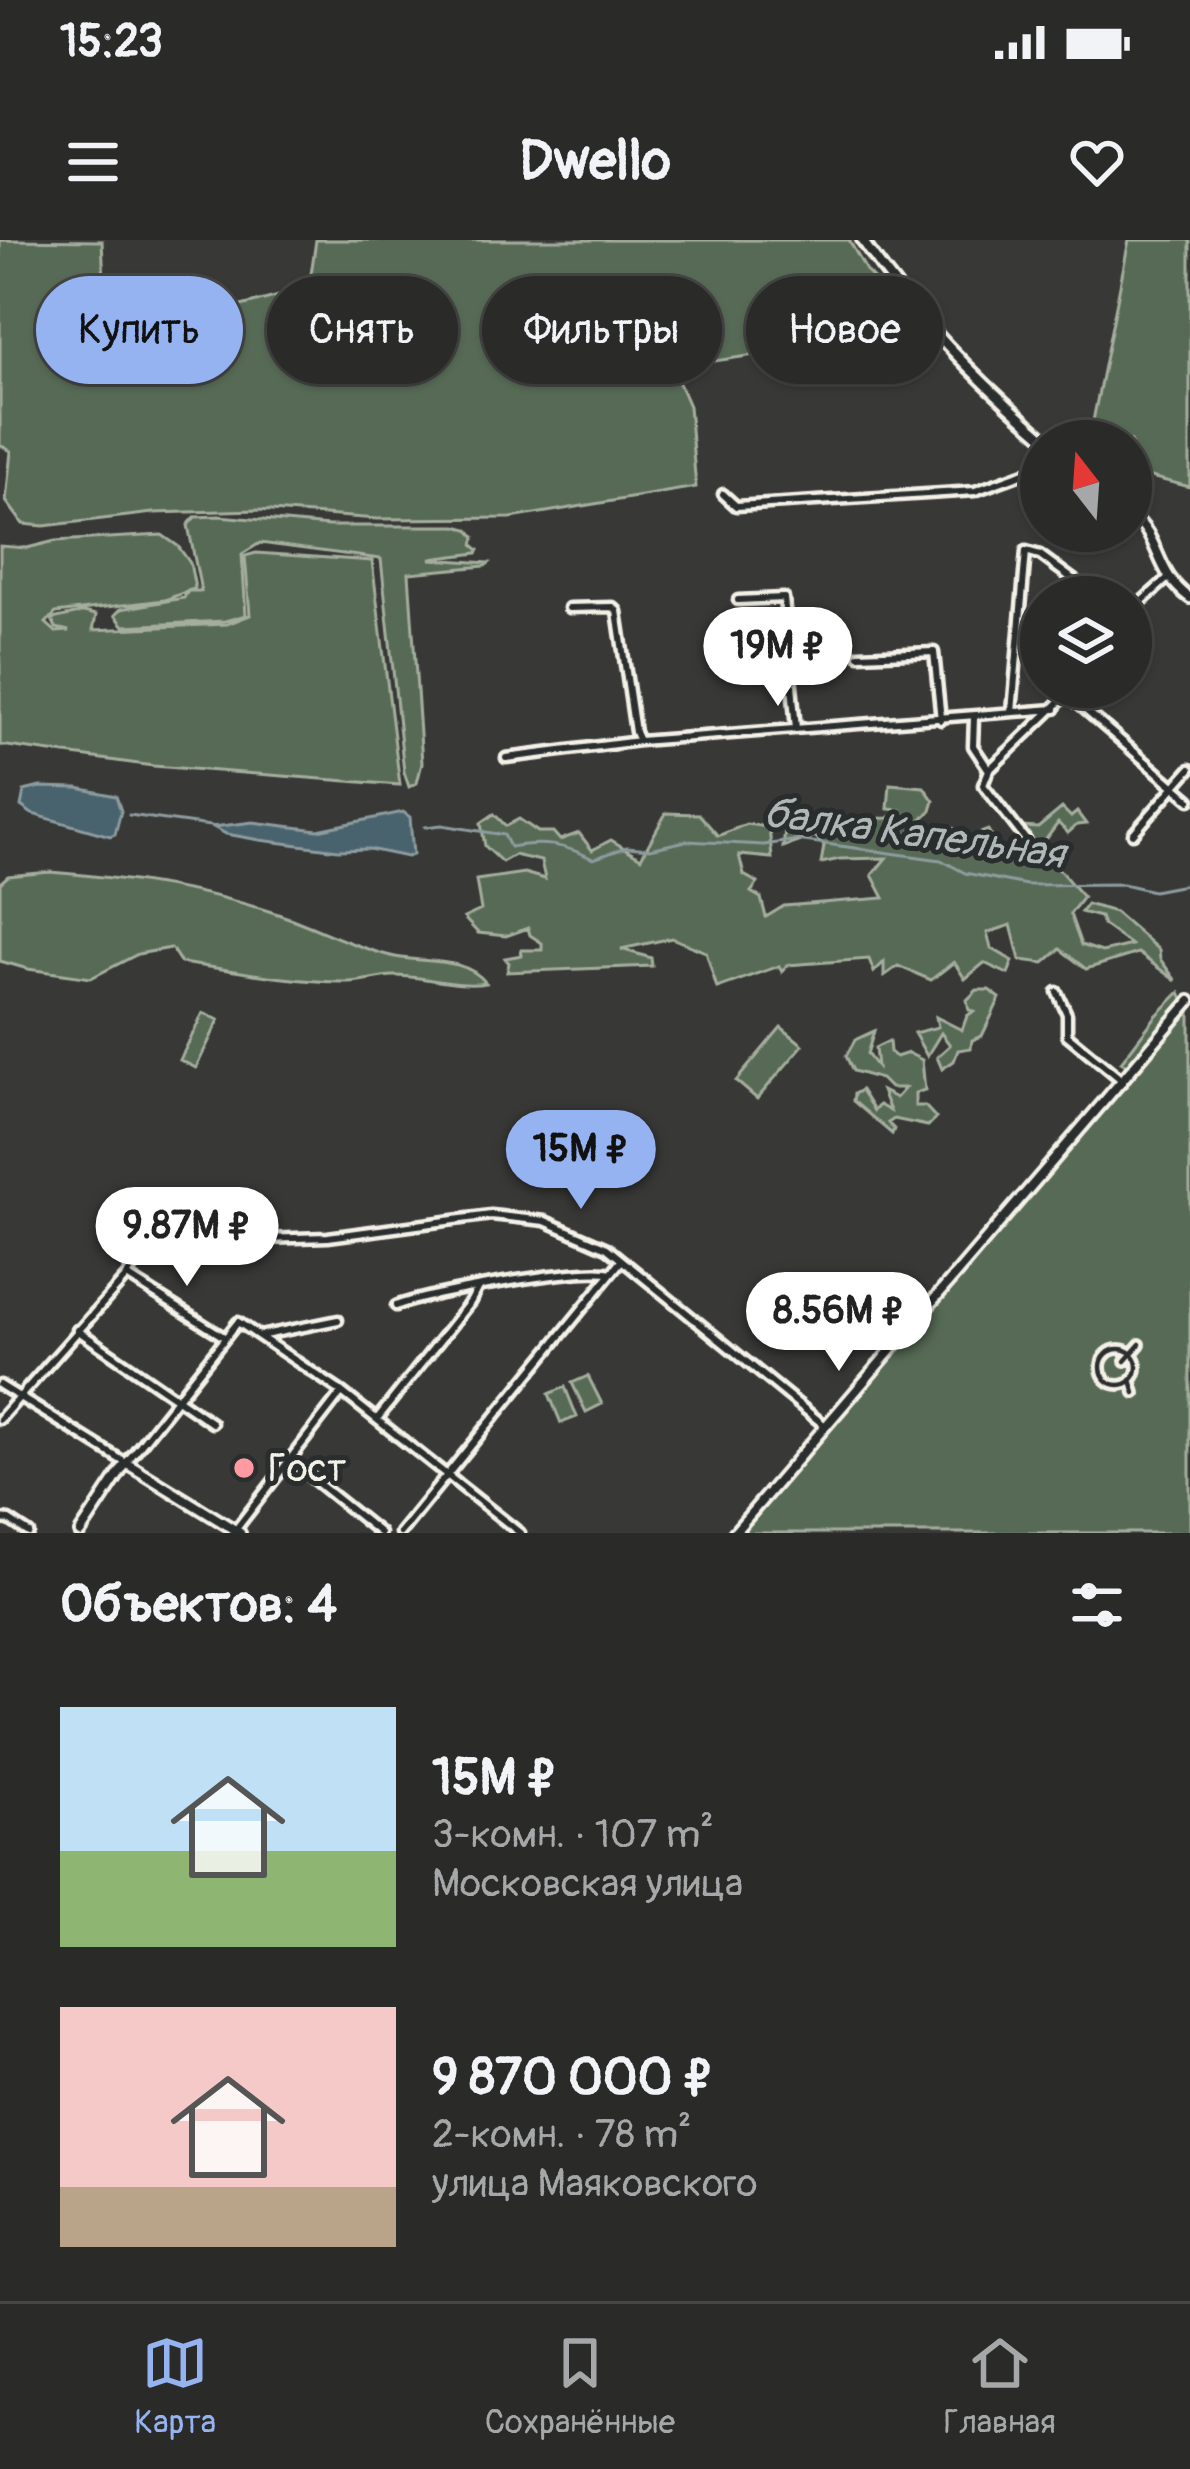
<!DOCTYPE html>
<html lang="ru">
<head>
<meta charset="utf-8">
<style>
  body { margin:0; font-family:Pangolin,sans-serif; background:#323231; color:#f1f3f6; height:100vh; display:flex; flex-direction:column; font-size:45px; white-space:nowrap }
  * { box-sizing:border-box; margin:0 }
  p { font-size:39px; color:#a5a7a8 }
  .icon { flex:none; width:66px; height:66px; fill:none; stroke:currentColor; stroke-width:2; stroke-linecap:round; stroke-linejoin:round }
  .map { position:relative; height:1293px; overflow:hidden }
  .drawer { display:flex; flex-direction:column; background:#2a2a29; flex:1 }
  .drawer>* { flex:none }
  .banner { position:absolute; left:36px; top:36px; width:1119px; height:108px; display:flex; gap:24px }
  .needle { width:78px; rotate:343deg }
  .controls { position:absolute; left:1020px; top:180px; display:grid; gap:24px }
  .controls a { display:grid; place-items:center; width:132px; height:132px; border-radius:50%; background:#2a2a29; box-shadow:0 3px 9px #0004,0 0 0 3px #464646; font-size:60px }
  .price { position:absolute; translate:-50% -102px; padding:0 27px; border-radius:42px; background:#fff; color:#222; font-size:39px; line-height:78px; filter:drop-shadow(0 3px 6px #0008) }
  .price::after { content:''; position:absolute; left:50%; top:72px; width:36px; height:27px; margin-left:-18px; background:inherit; clip-path:polygon(0 0,100% 0,50% 100%) }
  .price.selected { background:#95b2f1; color:#111 }
  ul { padding:0; list-style:none }
  li { display:flex; align-items:center; gap:36px; height:300px; padding:0 60px }
  li span { display:grid; place-items:center; flex:none; width:336px; height:240px; border-radius:0px; color:#555 }
  li>.icon { margin-inline-start:auto }
  span .icon { width:144px; height:144px; fill:#fffc; stroke-width:1 }
  li b { font-size:51px }
  h2 { display:flex; justify-content:space-between; align-items:center; height:144px; padding:0 60px; font-size:51px }
  .tag { padding:0 42px; border-radius:54px; background:#2a2a29; box-shadow:0 3px 9px #0004,0 0 0 3px #464646; font-size:42px; line-height:108px }
  .tag.selected { background:#95b2f1; color:#111 }
  .status { display:flex; justify-content:space-between; align-items:center; height:84px; padding:0 60px; background:#2a2a29; direction:ltr }
  .status svg { height:33px; fill:currentColor }
  header { display:flex; justify-content:space-between; align-items:center; height:156px; padding:0 60px; background:#2a2a29; font-size:54px; font-weight:700 }
  .dock { display:flex; justify-content:space-around; align-items:center; height:168px; border-top:3px solid #464646; background:#2a2a29; font-size:33px; color:#a5a7a8 }
  .dock a { display:grid; justify-items:center; gap:6px }
  .dock .selected { color:#95b2f1 }
  .map>svg:first-child { display:block }
</style>
</head>
<body>
<div class="status"><b>15:23</b><svg viewBox="0 0 49 12"><path d="M0 12V9h3v3zM5 12V6h3v6zM10 12V3h3v9zM15 12V0h3v12zM26 1h20v11H26zM47 4h2v5h-2z"/></svg></div>
<header><svg class="icon" aria-label="menu" viewBox="0 0 24 24"><path d="M4 6h16M4 12h16M4 18h16"/></svg>Dwello<svg class="icon" aria-label="heart" viewBox="0 0 24 24"><path d="M12 20l-8-8c-3-5 5-10 8-4 3-6 11-1 8 4z"/></svg></header>
<div class="map">
<svg width="1190" height="1293" viewBox="0 0 1190 1293">
  <rect width="100%" height="100%" fill="#383837"/>
  <filter id="ink" filterUnits="userSpaceOnUse"><feTurbulence type="fractalNoise" baseFrequency=".00833" numOctaves="2"/><feDisplacementMap in="SourceGraphic" scale="24" xChannelSelector="R" yChannelSelector="G"/><feConvolveMatrix kernelMatrix="1 2 1 2 8 2 1 2 1" color-interpolation-filters="sRGB"/></filter>
  <g filter="url(#ink)">
    <path fill="#566b55" stroke="#a5ae9e" stroke-width="3" d="M0,0L102,1L106,81L81,117L93,127L126,115H177L207,75L309,48L316,0H849L867,32L915,83L908,91L896,94L708,122L689,116L672,127L689,166L696,247L511,278L377,279L258,270L153,273L44,286L23,284L6,261L11,211L0,205Z
      M1129,0H1190V247L1131,232V201H1089Z
      M219,276L329,286H456L468,289L475,297L473,305L479,310L477,313L430,319L489,323L485,326L409,333L422,523L417,543L409,547L404,532L381,319L260,303L242,314L246,375L225,381L124,386L115,375L121,369L184,358L188,351L165,360L56,373L46,383L56,392L69,391L56,388L52,379L84,372L96,375L93,390L227,384L250,375L245,316L256,313L372,321L400,545L153,526L0,505V306L27,308L55,301L162,295L178,306L190,323L195,348L190,351H201L188,285L195,277Z
      M890,544L924,547L934,561L931,571L918,582L953,588L967,598L988,590L1007,622L1032,602L1021,587L1038,588L1062,568L1071,577L1077,572L1086,584L1077,585L1068,593L1058,583L1044,602L1056,616L1055,625L1083,657L1070,674L1081,705L1102,712L1131,705L1103,685L1100,677L1081,672L1087,664L1115,672L1159,710L1160,719L1176,741L1138,713L1086,729L1060,709L1044,723L1020,720L1011,685L987,693L991,708L1013,721L1008,734L984,723L965,739L954,722L931,740L898,726L884,736V722L874,732L869,719L787,725L782,732L779,726L717,748L706,712L672,698L621,709L651,718L652,726L507,732L509,723L505,718L522,715L521,710H542V703L530,695L528,688L506,696L478,693L464,678L481,670L476,640L524,633L545,639L541,621L514,615L502,622L485,606L481,583L494,574L506,586L519,579L538,592H553L560,600L579,593L592,610L611,600L641,618L666,573L699,574L718,596L746,584L769,587L772,618L739,615L744,635L758,643L751,652L761,658L766,677L784,666L884,658L872,635L886,618L840,619L821,623L824,606L815,596L783,607L785,591L805,585L806,580L889,578L899,570L888,569Z
      M50,632C128,638 203,649 278,674C316,687 351,706 391,716C421,724 465,715 486,743C457,748 425,736 394,736C379,736 363,742 348,742C293,743 235,730 181,723L171,708L138,714L91,738L28,729L0,721V643L8,636Z
      M977,750H989L1000,758L982,796L972,800L971,808L958,810L954,821L942,829L937,817L950,805L941,793L927,816L914,793L938,787L936,777L962,790L967,776L974,771L969,770L967,760Z
      M1180,752L1184,761L1130,827L1121,822L1156,776Z
      M1190,767V1293H744L743,1289L944,1050L969,1028Z
      M203,773L219,780L196,828L180,820Z
      M781,787L803,805L757,859L736,841Z
      M874,791L867,814L877,827L875,808L889,801L890,812L896,817L908,813L922,820L925,850L915,853V866H925L936,878L928,886L894,879L888,883L894,889L892,894L853,861L854,854L861,850L874,871L879,865L890,871L882,851L896,858L905,848H890L881,839L853,831L846,816L855,800Z
      M588,1136L602,1164L586,1172L572,1143Z
      M565,1147L577,1177L561,1183L549,1154Z"/>
    <path fill="#49636e" stroke="#8d9c9f" stroke-width="3" d="M40,547L78,548L116,556L121,571L115,594L110,596L32,574L21,566L24,551Z
      M403,572L410,577L413,615L407,617L369,609L338,610L260,600L226,594L213,587L253,582L318,590Z"/>
    <g fill="none" stroke-linecap="round" stroke-linejoin="round">
      <path stroke="#8d9c9f" stroke-width="3" d="M129,575L217,587
        M425,587L442,585L504,595L510,607C542,601 564,604 593,619L627,607L650,609L686,601L764,605L797,600L941,620L965,633L1026,645L1123,644L1153,651L1190,644"/>
      <g stroke="#f4f1e8" stroke-width="14">
        <path id="pedestrian" d="M1101 1127a18 18 0 1 1 36 0a18 18 0 1 1-36 0Z
          M1125,1121L1140,1104
          M1131,1140L1135,1153"/>
      </g>
      <g stroke="#f4f1e8" stroke-width="15">
        <path id="minor" d="M723,254L736,266L975,251L1041,227
          M738,360L784,358L796,489
          M569,368L613,367L617,371L635,492L639,501
          M1131,371L1167,339
          M859,415L934,412L941,480
          M1068,455L1190,560
          M1012,472L1026,311L1040,315L1097,357
          M974,478L973,506L989,530L983,545L1026,600
          M506,518L639,501L1055,469
          M989,530L1075,447
          M1133,594L1190,529
          M1057,752L1067,774V795L1123,841
          M262,999L328,997L491,975L545,981L607,1008L824,1185
          M127,1036L224,1097
          M396,1066C424,1054 587,1025 611,1033
          M77,1090L212,1183
          M259,1096L338,1080
          M0,1145L126,1223L238,1082L342,1152L520,1293
          M0,1179L127,1036L147,1002
          M377,1179L471,1061L477,1049
          M289,1220L380,1293
          M0,1279L9,1280L29,1293
          M233,1293L342,1152
          M400,1293L621,1021"/>
      </g>
      <g stroke="#f4f1e8" stroke-width="16">
        <path id="tertiary" d="M862,0C915,77 977,140 1048,201
          M1131,274C1163,301 1153,331 1190,358
          M80,1293L126,1223L240,1293
          M734,1293L1190,761"/>
      </g>
      <use href="#pedestrian" stroke="#2a2d2e" stroke-width="4.5"/>
      <use href="#minor" stroke="#2a2d2e" stroke-width="6"/>
      <use href="#tertiary" stroke="#2a2d2e" stroke-width="8"/>
    </g>
  </g>
  <circle fill="#ff9aa2" stroke="#2a2d2e" stroke-width="4.5" cx="244" cy="1228" r="12"/>
  <g text-anchor="middle" dominant-baseline="central" stroke-width="10" stroke-linejoin="round" paint-order="stroke">
    <g font-size="39" fill="#f4f1e8" stroke="#2a2d2e" text-anchor="start">
      <text x="268" y="1228">Гост</text>
    </g>
    <g font-size="42" font-style="italic" fill="#b0b8b7" stroke="#2a2d2e">
      <text transform="translate(914 594) rotate(8)">балка Капельная</text>
    </g>
  </g>
</svg>
<div class="controls">
<a><svg class="needle" viewBox="-14 -14 28 28"><path d="M0-13l5 13h-10z" fill="#e53935"/><path d="M0 13l5-13h-10z" fill="#a5a7a8"/></svg></a>
<a><svg class="icon" aria-label="layers" viewBox="0 0 24 24"><path d="M12 4l9 5-9 5-9-5zM3 14l9 5 9-5"/></svg></a>
</div>
<b class="price" style="left:778px;top:469px">19M ₽</b>
<b class="price selected" style="left:581px;top:972px">15M ₽</b>
<b class="price" style="left:187px;top:1049px">9.87M ₽</b>
<b class="price" style="left:839px;top:1134px">8.56M ₽</b>
<div class="banner">
<a class="tag selected">Купить</a>
<a class="tag">Снять</a>
<a class="tag">Фильтры</a>
<a class="tag">Новое</a>
</div>
</div>
<section class="drawer">
<h2>Объектов: 4<svg class="icon" aria-label="filters" viewBox="0 0 24 24"><path d="M4 7h16M4 17h16"/><circle cx="9" cy="7" r="2"/><circle cx="15" cy="17" r="2"/></svg></h2>
<ul>
<li><span style="background:linear-gradient(#bfe0f5 60%,#8fb573 0)"><svg class="icon" aria-label="home" viewBox="0 0 24 24"><path d="M3 11l9-7 9 7M6 9v11h12V9"/></svg></span><div><b>15M ₽</b><p>3-комн. · 107 m²</p><p>Московская улица</p></div></li>
<li><span style="background:linear-gradient(#f6c9c9 75%,#b9a48a 0)"><svg class="icon" aria-label="home" viewBox="0 0 24 24"><path d="M3 11l9-7 9 7M6 9v11h12V9"/></svg></span><div><b>9 870 000 ₽</b><p>2-комн. · 78 m²</p><p>улица Маяковского</p></div></li>
</ul>
</section>
<nav class="dock">
<a class="selected"><svg class="icon" aria-label="map" viewBox="0 0 24 24"><path d="M3 6l6-2 6 2 6-2v14l-6 2-6-2-6 2zM9 4v14M15 6v14"/></svg>Карта</a>
<a><svg class="icon" aria-label="saved" viewBox="0 0 24 24"><path d="M7 4h10v16l-5-4-5 4z"/></svg>Сохранённые</a>
<a><svg class="icon" aria-label="home" viewBox="0 0 24 24"><path d="M3 11l9-7 9 7M6 9v11h12V9"/></svg>Главная</a>
</nav>
</body>
</html>
